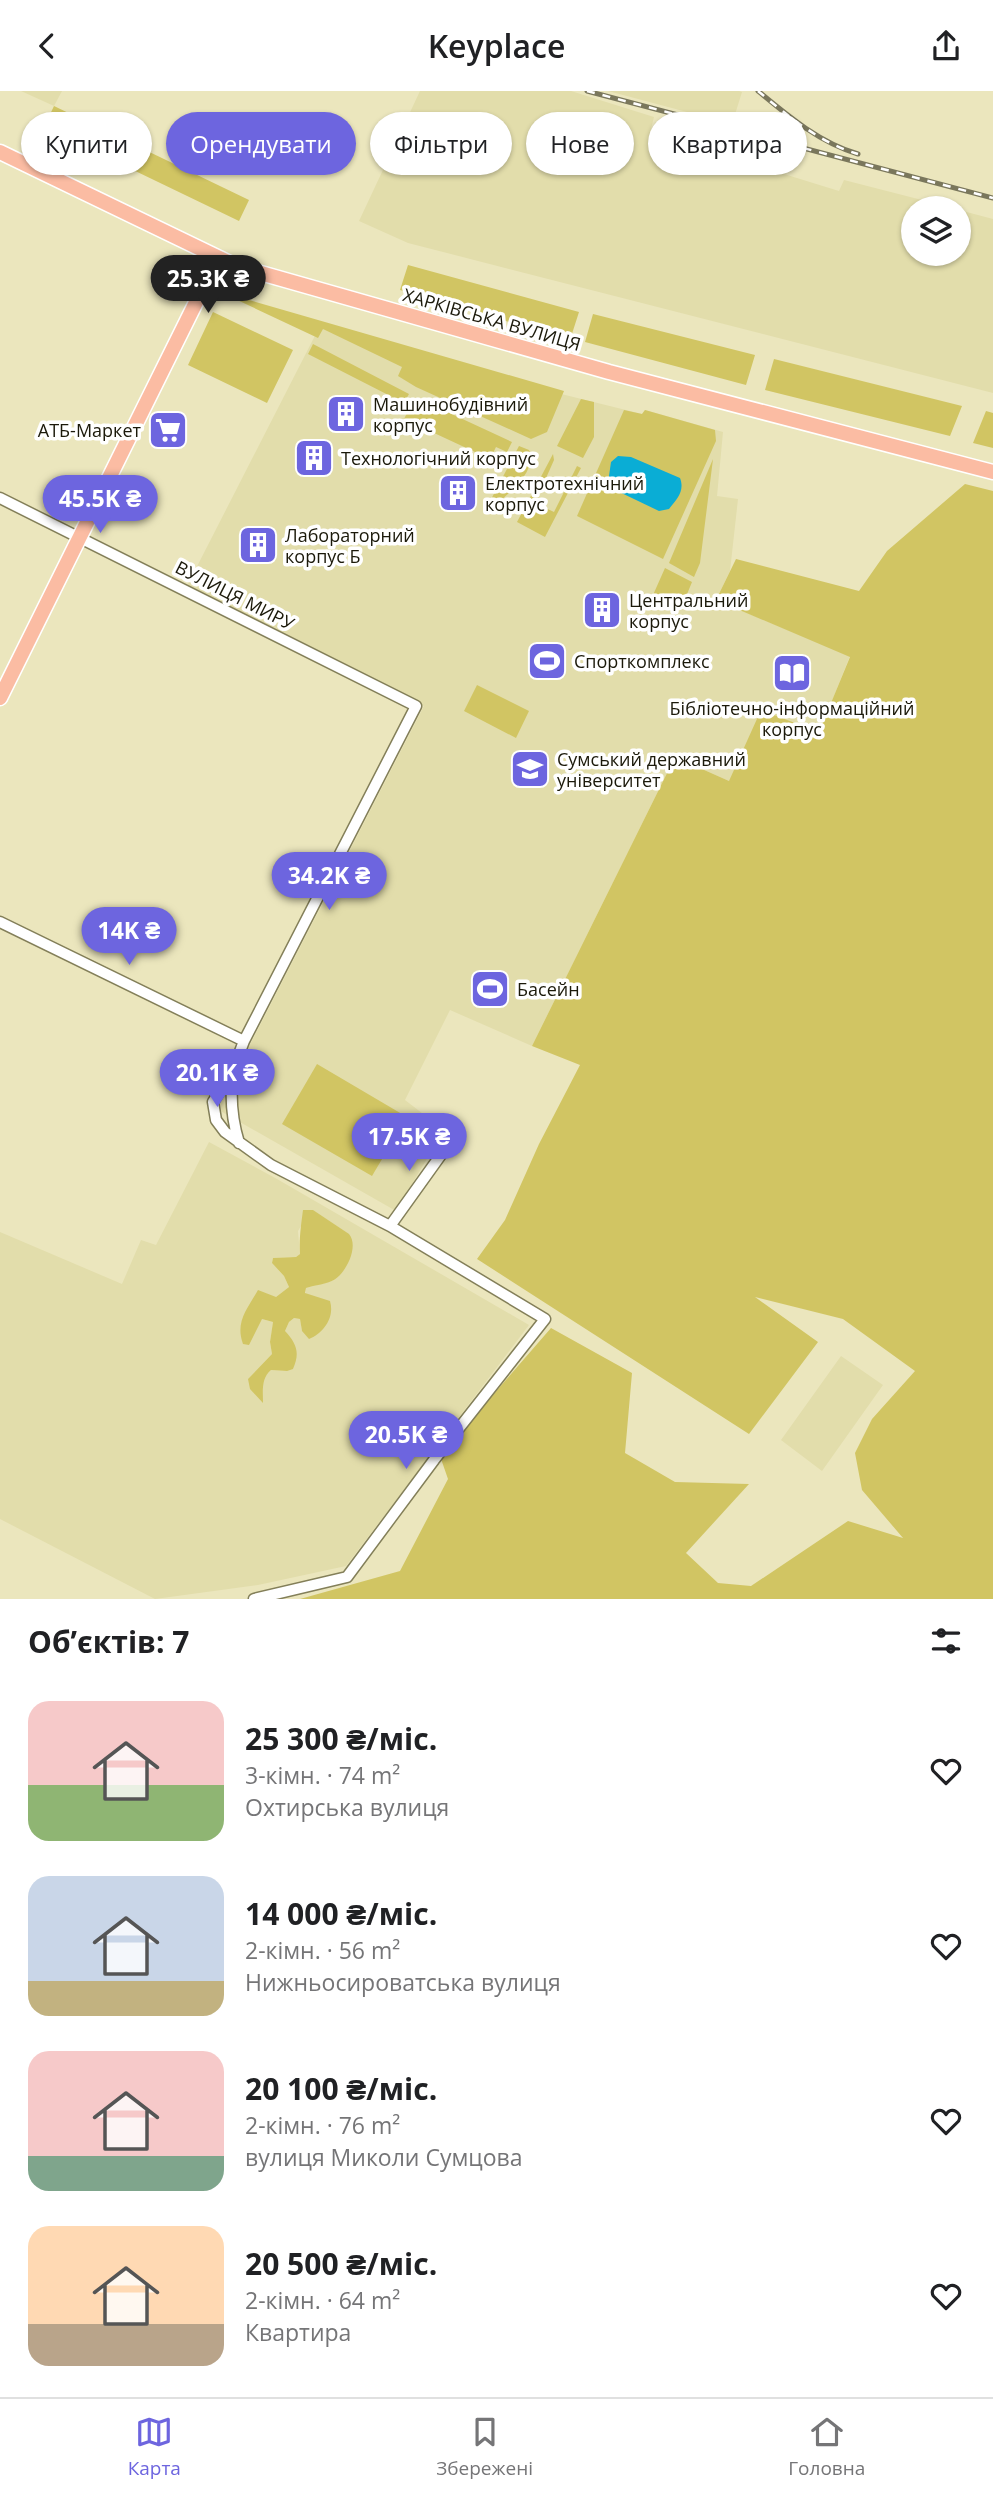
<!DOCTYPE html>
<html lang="uk">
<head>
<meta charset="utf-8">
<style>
  body { margin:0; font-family:"Open Sans",sans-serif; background:#f6f6f6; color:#202124; height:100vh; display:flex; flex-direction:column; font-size:26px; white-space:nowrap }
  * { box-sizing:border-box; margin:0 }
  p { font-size:23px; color:#757577 }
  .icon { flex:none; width:38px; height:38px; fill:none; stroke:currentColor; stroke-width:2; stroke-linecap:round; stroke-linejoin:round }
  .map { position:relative; height:1508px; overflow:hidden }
  .details { display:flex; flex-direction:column; background:#fff; flex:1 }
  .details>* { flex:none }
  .hud { position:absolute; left:21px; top:21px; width:952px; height:63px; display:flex; gap:14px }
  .controls { position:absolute; left:901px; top:105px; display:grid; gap:14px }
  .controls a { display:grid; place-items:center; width:70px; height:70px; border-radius:50%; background:#fff; box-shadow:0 2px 5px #0004; font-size:35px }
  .price { position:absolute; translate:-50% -60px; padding:0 16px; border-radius:24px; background:#6d65df; color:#fff; font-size:23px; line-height:46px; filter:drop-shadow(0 2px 4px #0008) }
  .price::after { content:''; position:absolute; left:50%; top:42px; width:21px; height:16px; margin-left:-10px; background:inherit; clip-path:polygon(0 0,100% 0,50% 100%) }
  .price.current { background:#222; color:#fff }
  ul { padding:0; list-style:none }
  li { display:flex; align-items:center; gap:21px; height:175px; padding:0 28px }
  li span { display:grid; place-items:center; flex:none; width:196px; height:140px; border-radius:21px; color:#555 }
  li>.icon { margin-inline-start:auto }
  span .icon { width:84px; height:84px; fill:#fffc; stroke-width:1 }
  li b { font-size:30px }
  h2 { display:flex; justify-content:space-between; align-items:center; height:84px; padding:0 28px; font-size:30px }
  .chip { padding:0 24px; border-radius:32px; background:#fff; box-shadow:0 2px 5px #0004; font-size:24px; line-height:63px }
  .chip.current { background:#6d65df; color:#fff }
  header { display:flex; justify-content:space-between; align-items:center; height:91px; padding:0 28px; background:#fff; font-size:32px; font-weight:600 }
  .menu { display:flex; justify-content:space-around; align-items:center; height:98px; border-top:2px solid #e0e0e0; background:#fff; font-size:19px; color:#757577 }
  .menu a { display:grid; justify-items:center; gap:4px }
  .menu .current { color:#6d65df }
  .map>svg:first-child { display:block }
</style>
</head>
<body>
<header><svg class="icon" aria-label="back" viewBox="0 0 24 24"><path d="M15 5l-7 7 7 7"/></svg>Keyplace<svg class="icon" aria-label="share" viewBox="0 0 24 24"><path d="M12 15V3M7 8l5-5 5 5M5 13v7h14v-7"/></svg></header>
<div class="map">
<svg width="993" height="1508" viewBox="0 0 993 1508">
  <rect width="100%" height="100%" fill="#ebe6bd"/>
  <path fill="#e2ddab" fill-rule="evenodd" d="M21,0H62L54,15Z
    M420,0H571L654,26L650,42L839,100L844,89L953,117H914V163H959V119L993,128V302L408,152L359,130Z
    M608,0H739L742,1L732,33Z
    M322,231L537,297L642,323L645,319L723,341L717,405L738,408L730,480L716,509L850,565L819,642L729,690L675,666L532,955L450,919L405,1009L444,1039L396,1120L217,1018L424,615L187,495Z
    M209,1051L277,1088L529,1234L346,1475L258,1494L155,1508L0,1428V1141L122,1193L141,1149L156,1154ZM301,1135L335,1189L306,1197L302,1240L300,1228L294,1227L289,1231L285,1240L287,1280L271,1279L266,1282L263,1292V1310L248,1288L272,1263L270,1251L273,1231L262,1228L276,1206L289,1196L284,1185L272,1172L273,1167L296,1166L300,1163L298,1140Z
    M841,1265L883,1294L822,1380L781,1349Z"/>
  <path fill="#d1c563" d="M54,15L249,109L239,130L44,36Z
    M408,174L579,221L570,249L400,199Z
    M218,200L564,300L547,341L531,348L416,296L398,285L402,276L323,238L318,247Z
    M213,221L293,259L267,312L188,274Z
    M593,223L755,264L746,294L585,251Z
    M313,253L409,303L404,312L308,263Z
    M774,268L962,315L950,345L765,299Z
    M415,306L512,351L507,361L496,356L490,368L404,328Z
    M581,308L594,311V346L583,367L557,355Z
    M624,319L642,323L645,319L715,339L716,350L663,468L577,425Z
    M986,320L993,322V357L973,352Z
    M519,355L529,359C538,382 506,403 492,418L487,416Z
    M553,363L554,369L535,412L554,421L577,375L581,377L545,446L517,431Z
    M713,368L700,472L694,486L669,472Z
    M965,393L993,400V1508H300L400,1480L448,1388L440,1365L551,1237L632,1282L625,1362L675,1391L749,1393L686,1462L718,1492L751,1495L848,1430L903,1447L862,1399L855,1362L872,1328L915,1280L843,1228L755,1206L818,1251L749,1343L477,1168L505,1129L539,1053L580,974L532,955L675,666L729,690L761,619L819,641L850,566L716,509L736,468L859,500L887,460Z
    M665,477L692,491L681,518L653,504Z
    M477,594L529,620L516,647L464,620Z
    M317,973L407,1026L372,1085L282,1033Z
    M303,1119H313L349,1143C359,1155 347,1181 334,1189C327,1193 315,1194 306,1197L305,1202L330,1210C335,1227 323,1242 309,1248L302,1240L300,1228L294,1227L289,1231L285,1240C297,1253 300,1262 293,1278L287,1280L271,1279C261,1287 263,1300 263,1312L250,1298L248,1288L272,1263L270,1251L273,1231L262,1228L249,1254L243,1253C235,1231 247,1218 258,1199L276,1206L289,1196L284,1185L272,1172L273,1167L296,1166L300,1163C299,1147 301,1135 303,1119Z"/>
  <path fill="#0aadd5" d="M618,365L631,366L680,387C685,400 677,408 669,418L659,420L611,397L609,385L611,371Z"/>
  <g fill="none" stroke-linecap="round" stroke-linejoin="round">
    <g stroke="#837f59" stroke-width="13">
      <path id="minor" d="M0,407L416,615L244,950L233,979L213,1011L216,1029L225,1041L271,1074L390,1135L545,1228L434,1369L347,1486L254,1508
        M0,831L244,950
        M233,981C230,1005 232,1029 239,1052
        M390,1135L458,1040"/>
    </g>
    <g stroke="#fff" stroke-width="17">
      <path id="major" d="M0,61L236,175L609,281L993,381
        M0,607L218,167"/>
    </g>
    <use href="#minor" stroke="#fff" stroke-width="10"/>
    <use href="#major" stroke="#fbbca3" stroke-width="14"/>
    <g stroke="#7a775c" stroke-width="5">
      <path id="rail" d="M587,0L993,107
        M758,0C788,25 820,52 858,63"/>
    </g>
    <use href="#rail" stroke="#fff" stroke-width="2.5" stroke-dasharray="8" stroke-linecap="butt"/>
  </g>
  <defs>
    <g id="building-square" transform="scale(2.0125)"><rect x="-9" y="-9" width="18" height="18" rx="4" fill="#6d65df" stroke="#fff"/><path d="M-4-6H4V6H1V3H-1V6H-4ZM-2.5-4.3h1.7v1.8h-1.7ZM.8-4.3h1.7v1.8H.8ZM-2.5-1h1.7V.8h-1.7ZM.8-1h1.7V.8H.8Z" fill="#fff"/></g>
    <g id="supermarket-square" transform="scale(2.0125)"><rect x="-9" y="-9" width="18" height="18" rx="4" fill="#6d65df" stroke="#fff"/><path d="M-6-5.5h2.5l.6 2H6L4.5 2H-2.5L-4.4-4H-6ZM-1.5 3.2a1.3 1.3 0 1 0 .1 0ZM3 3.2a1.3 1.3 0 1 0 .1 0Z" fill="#fff"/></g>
    <g id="stadium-square" transform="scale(2.0125)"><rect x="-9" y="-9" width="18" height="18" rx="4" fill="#6d65df" stroke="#fff"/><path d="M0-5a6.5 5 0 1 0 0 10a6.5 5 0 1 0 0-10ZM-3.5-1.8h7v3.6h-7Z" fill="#fff"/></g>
    <g id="library-square" transform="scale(2.0125)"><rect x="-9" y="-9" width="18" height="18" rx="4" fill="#6d65df" stroke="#fff"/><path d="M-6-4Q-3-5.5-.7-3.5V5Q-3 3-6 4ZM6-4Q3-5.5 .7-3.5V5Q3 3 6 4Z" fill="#fff"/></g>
    <g id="university-square" transform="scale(2.0125)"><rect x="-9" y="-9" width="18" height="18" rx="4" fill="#6d65df" stroke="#fff"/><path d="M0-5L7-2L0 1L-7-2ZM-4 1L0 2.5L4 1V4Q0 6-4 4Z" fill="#fff"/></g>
  </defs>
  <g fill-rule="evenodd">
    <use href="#building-square" x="346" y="323"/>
    <use href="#supermarket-square" x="168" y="339"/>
    <use href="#building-square" x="314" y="367"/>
    <use href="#building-square" x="458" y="402"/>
    <use href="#building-square" x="258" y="454"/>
    <use href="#building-square" x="602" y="519"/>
    <use href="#stadium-square" x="547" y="570"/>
    <use href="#library-square" x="792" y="582"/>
    <use href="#university-square" x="530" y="678"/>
    <use href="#stadium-square" x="490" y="898"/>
  </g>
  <g text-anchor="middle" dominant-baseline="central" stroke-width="7" stroke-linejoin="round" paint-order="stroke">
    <g font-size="18" fill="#1b190a" stroke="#fff">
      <text transform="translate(492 228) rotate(16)">ХАРКІВСЬКА ВУЛИЦЯ</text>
      <text transform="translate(235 504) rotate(27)">ВУЛИЦЯ МИРУ</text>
    </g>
    <g font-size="18" fill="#1b190a" stroke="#fff" text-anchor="start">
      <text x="373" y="313">Машинобудівний<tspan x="373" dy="21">корпус</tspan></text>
      <text x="141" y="339" text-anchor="end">АТБ-Маркет</text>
      <text x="341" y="367">Технологічний корпус</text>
      <text x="485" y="392">Електротехнічний<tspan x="485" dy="21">корпус</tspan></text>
      <text x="285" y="444">Лабораторний<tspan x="285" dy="21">корпус Б</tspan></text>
      <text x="629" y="509">Центральний<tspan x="629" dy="21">корпус</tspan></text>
      <text x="574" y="570">Спорткомплекс</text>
      <text x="792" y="617" text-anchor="middle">Бібліотечно-інформаційний<tspan x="792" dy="21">корпус</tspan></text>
      <text x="557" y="668">Сумський державний<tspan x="557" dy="21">університет</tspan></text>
      <text x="517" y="898">Басейн</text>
    </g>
  </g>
</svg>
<div class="controls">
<a><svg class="icon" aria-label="layers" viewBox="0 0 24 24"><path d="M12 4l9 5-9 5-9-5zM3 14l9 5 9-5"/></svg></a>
</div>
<b class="price current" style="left:208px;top:224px">25.3K ₴</b>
<b class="price" style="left:100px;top:444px">45.5K ₴</b>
<b class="price" style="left:329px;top:821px">34.2K ₴</b>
<b class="price" style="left:129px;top:876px">14K ₴</b>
<b class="price" style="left:217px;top:1018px">20.1K ₴</b>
<b class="price" style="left:409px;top:1082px">17.5K ₴</b>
<b class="price" style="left:406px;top:1380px">20.5K ₴</b>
<div class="hud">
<a class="chip">Купити</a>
<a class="chip current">Орендувати</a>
<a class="chip">Фільтри</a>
<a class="chip">Нове</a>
<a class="chip">Квартира</a>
</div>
</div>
<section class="details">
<h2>Об’єктів: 7<svg class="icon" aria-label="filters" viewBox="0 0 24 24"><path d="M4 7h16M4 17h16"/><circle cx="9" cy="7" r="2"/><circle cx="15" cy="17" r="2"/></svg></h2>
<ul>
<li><span style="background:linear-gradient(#f6c9c9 60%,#8fb573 0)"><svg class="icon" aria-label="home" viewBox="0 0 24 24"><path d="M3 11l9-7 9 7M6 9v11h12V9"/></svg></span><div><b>25 300 ₴/міс.</b><p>3-кімн. · 74 m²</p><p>Охтирська вулиця</p></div><svg class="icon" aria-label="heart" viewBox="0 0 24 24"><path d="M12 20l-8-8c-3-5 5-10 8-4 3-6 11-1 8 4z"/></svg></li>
<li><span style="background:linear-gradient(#c9d6e8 75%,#c2b280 0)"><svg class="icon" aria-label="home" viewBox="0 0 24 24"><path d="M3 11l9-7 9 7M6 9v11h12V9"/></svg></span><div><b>14 000 ₴/міс.</b><p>2-кімн. · 56 m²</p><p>Нижньосироватська вулиця</p></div><svg class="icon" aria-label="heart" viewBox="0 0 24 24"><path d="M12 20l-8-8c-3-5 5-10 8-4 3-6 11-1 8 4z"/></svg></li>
<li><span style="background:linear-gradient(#f6c9c9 75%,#7fa58c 0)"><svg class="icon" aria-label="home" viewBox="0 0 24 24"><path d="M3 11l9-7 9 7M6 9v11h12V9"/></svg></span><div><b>20 100 ₴/міс.</b><p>2-кімн. · 76 m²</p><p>вулиця Миколи Сумцова</p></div><svg class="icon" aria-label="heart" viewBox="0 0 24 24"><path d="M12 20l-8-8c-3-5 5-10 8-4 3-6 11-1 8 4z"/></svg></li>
<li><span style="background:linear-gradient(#ffd9b3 70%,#b9a48a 0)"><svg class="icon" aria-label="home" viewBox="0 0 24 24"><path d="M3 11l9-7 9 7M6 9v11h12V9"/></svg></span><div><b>20 500 ₴/міс.</b><p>2-кімн. · 64 m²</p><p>Квартира</p></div><svg class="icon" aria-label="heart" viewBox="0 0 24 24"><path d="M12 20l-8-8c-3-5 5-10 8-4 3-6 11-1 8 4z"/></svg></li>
</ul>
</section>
<nav class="menu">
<a class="current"><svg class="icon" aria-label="map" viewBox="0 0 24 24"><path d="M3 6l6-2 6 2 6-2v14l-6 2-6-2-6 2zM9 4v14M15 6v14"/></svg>Карта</a>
<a><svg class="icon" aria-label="saved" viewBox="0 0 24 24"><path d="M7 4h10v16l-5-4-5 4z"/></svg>Збережені</a>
<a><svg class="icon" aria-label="home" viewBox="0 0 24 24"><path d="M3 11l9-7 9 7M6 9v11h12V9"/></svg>Головна</a>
</nav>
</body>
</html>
